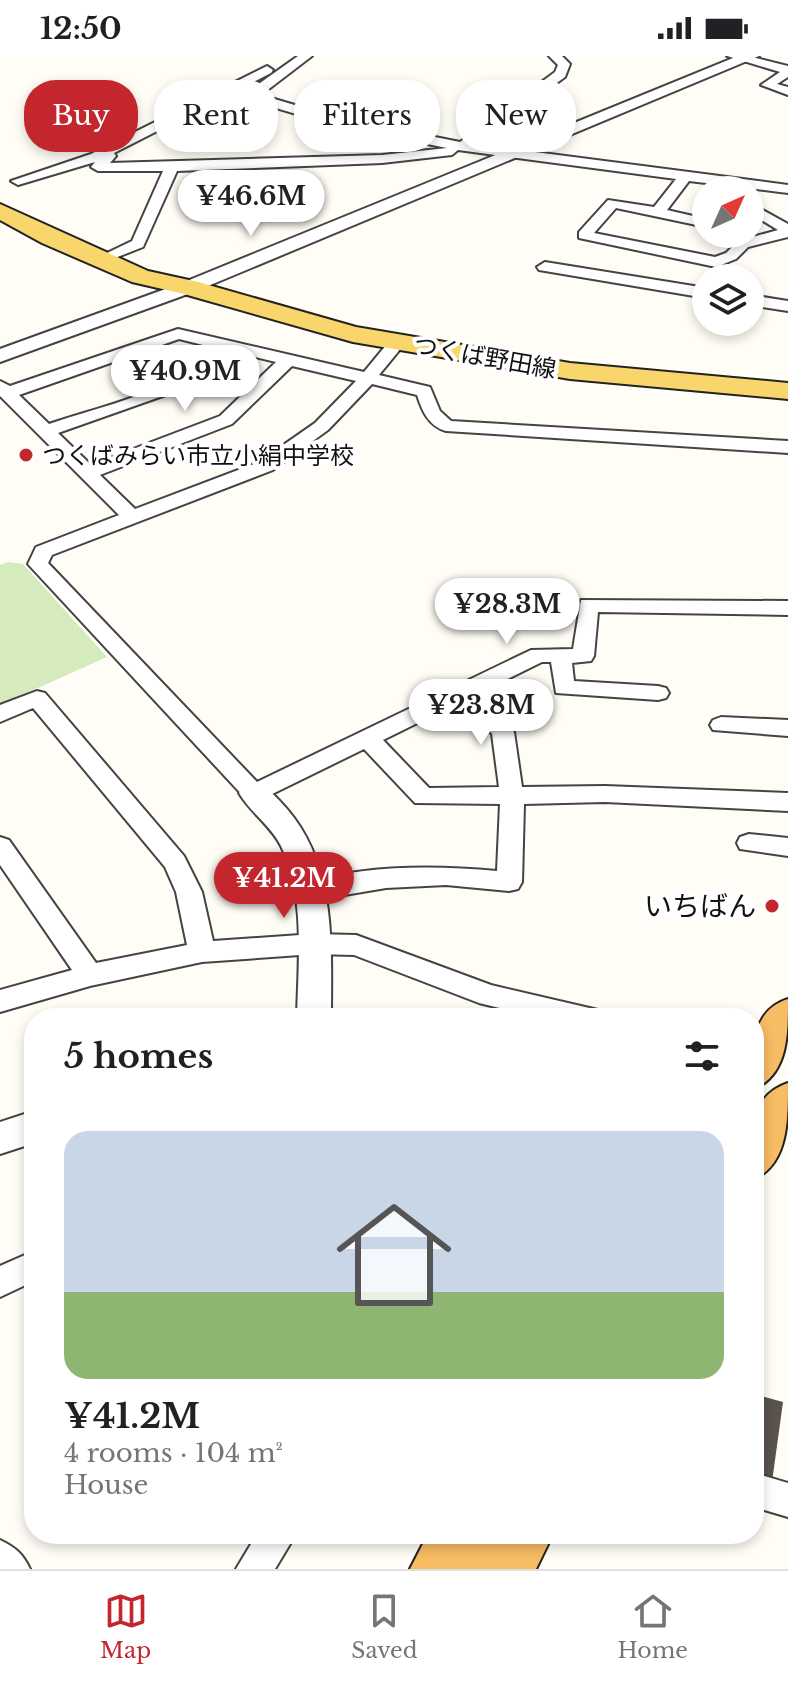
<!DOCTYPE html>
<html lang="en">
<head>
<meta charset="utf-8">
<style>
  body { margin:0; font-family:"Libre Baskerville","Noto Sans JP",serif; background:#f6f6f6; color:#202124; height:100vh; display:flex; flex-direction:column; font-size:30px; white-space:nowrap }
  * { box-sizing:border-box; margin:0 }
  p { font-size:26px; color:#757577 }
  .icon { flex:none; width:44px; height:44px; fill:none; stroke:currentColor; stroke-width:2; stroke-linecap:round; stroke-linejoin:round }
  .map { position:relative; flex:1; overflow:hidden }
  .panel { position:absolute; left:24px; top:952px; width:740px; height:536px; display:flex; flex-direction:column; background:#fff; border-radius:32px; box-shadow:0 4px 12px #0003 }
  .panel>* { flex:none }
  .hud { position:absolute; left:24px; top:24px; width:740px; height:72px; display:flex; gap:16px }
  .needle { width:52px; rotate:45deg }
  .fabs { position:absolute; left:692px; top:120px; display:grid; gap:16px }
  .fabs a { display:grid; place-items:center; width:72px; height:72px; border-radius:50%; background:#fff; box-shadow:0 4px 12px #0003; font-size:40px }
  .price { position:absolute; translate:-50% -68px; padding:0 18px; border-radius:28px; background:#fff; color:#222; font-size:26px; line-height:52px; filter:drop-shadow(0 2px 4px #0008) }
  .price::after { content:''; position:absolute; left:50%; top:48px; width:24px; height:18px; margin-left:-12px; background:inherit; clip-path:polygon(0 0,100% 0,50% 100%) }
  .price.selected { background:#c4262e; color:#fff }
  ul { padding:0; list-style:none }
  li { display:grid; align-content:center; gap:16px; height:424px; padding:0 40px }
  li span { display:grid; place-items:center; height:248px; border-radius:24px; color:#555 }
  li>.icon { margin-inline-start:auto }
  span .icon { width:144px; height:144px; fill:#fffc; stroke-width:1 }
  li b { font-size:34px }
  h2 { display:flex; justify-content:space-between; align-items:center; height:96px; padding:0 40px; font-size:34px }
  .chip { padding:0 28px; border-radius:32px; background:#fff; box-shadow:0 4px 12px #0003; font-size:28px; line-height:72px }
  .chip.selected { background:#c4262e; color:#fff }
  .status { display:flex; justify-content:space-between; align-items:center; height:56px; padding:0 40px; background:#fff; direction:ltr }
  .status svg { height:22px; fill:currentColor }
  .tab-bar { display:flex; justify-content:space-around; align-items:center; height:112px; border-top:2px solid #e0e0e0; background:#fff; font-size:22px; color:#757577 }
  .tab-bar a { display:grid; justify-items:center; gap:4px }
  .tab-bar .selected { color:#c4262e }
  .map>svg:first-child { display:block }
</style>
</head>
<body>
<div class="status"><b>12:50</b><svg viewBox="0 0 49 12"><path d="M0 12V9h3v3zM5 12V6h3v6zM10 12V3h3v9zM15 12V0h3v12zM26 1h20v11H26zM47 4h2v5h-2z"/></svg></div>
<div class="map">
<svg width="788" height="1513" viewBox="0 0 788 1513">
  <rect width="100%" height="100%" fill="#fffdf5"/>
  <path fill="#d5ebbd" d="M8,506L23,508L107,601L0,649V509Z"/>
  <path fill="#5a524d" d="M754,1338L783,1346L772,1426L754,1421Z"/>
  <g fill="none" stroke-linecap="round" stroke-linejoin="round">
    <g stroke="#444" stroke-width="4">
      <path id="minor" d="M298,0H312L261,39L335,61L460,86L555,16L558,9L549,0H562L570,8L565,21L474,88L788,129V137L689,125L667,154L706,163V171L616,152L594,177L715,201L726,197L738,185L778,174L750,157V147L788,168V181L748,191L736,203L716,211L579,182V176L608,144L654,151L676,123L458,94L452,99L382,107L177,115L143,191L115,202L107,197L132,185L163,115H98L91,111L95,106L18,129L11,125L91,98L267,10L273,14L271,17L114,97L116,100L110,107L382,99L447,92L333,69L246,43V37Z
        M727,0H748L788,10V21L777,28L788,31V39L761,29L780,16Z
        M545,206L706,232V242L539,214L537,211Z
        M750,239L788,245V255L750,249Z
        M178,273L364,316L392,282H404L406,286L379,319L430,331L440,355L451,365L788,385V397L446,375C428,370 422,354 417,339L372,328L328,374L273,414L52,499L48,507L257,726L531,594L573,593L581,544L788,545V559L598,556L594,600L591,605L572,607L574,625L658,630L666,632L669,637L666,642L658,644L556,637L551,606H542L479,637L514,676L522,731L605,730L788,737V755L605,746L524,748L522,826L518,833L509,835L446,829L386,832L309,845L300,842L296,835L300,828C362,809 433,809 497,815L500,748L415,747L364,693L262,743L254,745L246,743L28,508L36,491L119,459L0,340V325L10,330ZM179,283L215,292C179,335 101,350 49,368L19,339ZM230,295L276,306L220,360L91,409L58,377L191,330L213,316ZM292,310L356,325L315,367L259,406L135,453L100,419L232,368ZM462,645L492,678L499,731L429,732L383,684Z
        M37,635L45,637L184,800L202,836L213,885L314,878L356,879L491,929L598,954L602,962H540L479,947L354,899L314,898L202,906L90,930L0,956V934L72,914L0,809V781L9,784L96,907L187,889L176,836L165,811L33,652L0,666V649Z
        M721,661L788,664V680L713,674L710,669L713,664Z
        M749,778L788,782V800L740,793L737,787L740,781Z
        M34,1195V1225L0,1241V1210Z
        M754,1417L788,1427V1461L754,1451Z
        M257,1478H296L275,1513H236Z
        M0,1484C15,1491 23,1498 30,1513H0Z"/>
    </g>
    <g stroke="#444" stroke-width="4">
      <path id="tertiary" d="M738,0H759L196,235L0,306V293L182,227Z
        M254,726C268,731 277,742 287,753C337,811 331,891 331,962H297C298,908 306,841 281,790C271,770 251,757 239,737L244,730Z
        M34,1055V1087L0,1098V1066Z"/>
    </g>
    <g stroke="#222" stroke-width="4">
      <path id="primary" d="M0,148L148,215L198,226L356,271L570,307L788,327V343L570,323L353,286L184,238L132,226L42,187L0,164Z"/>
    </g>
    <g stroke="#222" stroke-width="4">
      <path id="trunk" d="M788,943C788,979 788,1018 754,1033C754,997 748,956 788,943Z
        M788,1027C788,1065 788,1108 754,1123C754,1085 744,1042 788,1027Z
        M428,1478H553L536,1513H410Z"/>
    </g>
    <use href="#minor" fill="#fff" fill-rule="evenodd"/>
    <use href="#tertiary" fill="#fff" fill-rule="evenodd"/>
    <use href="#primary" fill="#f9d66b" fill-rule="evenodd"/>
    <use href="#trunk" fill="#f7bc64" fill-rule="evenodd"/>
  </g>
  <g fill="#c4262e" stroke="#fff" stroke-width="3">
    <circle cx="26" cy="399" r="8"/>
    <circle cx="772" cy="850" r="8"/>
  </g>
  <g text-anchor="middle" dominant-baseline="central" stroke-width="8" stroke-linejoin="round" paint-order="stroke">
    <g font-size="24" fill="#111" stroke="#fff">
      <text transform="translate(485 301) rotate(10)">つくば野田線</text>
    </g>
    <g font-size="24" fill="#111" stroke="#fff" text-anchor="start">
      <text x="42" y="399">つくばみらい市立小絹中学校</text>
    </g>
    <g font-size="28" fill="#111" stroke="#fff" text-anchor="end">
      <text x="756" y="850">いちばん</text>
    </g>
  </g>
</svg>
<div class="fabs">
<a><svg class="needle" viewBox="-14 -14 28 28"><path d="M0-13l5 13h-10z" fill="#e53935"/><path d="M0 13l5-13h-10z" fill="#757577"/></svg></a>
<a><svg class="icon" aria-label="layers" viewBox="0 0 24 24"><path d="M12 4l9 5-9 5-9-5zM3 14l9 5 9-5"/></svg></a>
</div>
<b class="price" style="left:251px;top:182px">¥46.6M</b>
<b class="price" style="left:185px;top:357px">¥40.9M</b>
<b class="price" style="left:507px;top:590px">¥28.3M</b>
<b class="price" style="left:481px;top:691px">¥23.8M</b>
<b class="price selected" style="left:284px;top:864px">¥41.2M</b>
<div class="hud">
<a class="chip selected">Buy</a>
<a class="chip">Rent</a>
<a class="chip">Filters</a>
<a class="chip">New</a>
</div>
<section class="panel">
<h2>5 homes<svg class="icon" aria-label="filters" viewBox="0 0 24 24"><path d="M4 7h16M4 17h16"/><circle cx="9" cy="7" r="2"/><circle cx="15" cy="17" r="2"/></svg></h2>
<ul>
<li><span style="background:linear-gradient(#c9d6e8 65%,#8fb573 0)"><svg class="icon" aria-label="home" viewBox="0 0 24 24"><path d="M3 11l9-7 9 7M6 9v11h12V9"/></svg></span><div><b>¥41.2M</b><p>4 rooms · 104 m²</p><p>House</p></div></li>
</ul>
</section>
</div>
<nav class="tab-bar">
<a class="selected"><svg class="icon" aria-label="map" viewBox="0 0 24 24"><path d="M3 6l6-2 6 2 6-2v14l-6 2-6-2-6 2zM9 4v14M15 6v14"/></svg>Map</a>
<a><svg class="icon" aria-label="saved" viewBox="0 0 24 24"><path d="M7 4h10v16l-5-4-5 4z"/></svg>Saved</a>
<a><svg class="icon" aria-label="home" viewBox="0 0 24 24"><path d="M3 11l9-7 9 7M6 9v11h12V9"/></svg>Home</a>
</nav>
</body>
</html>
